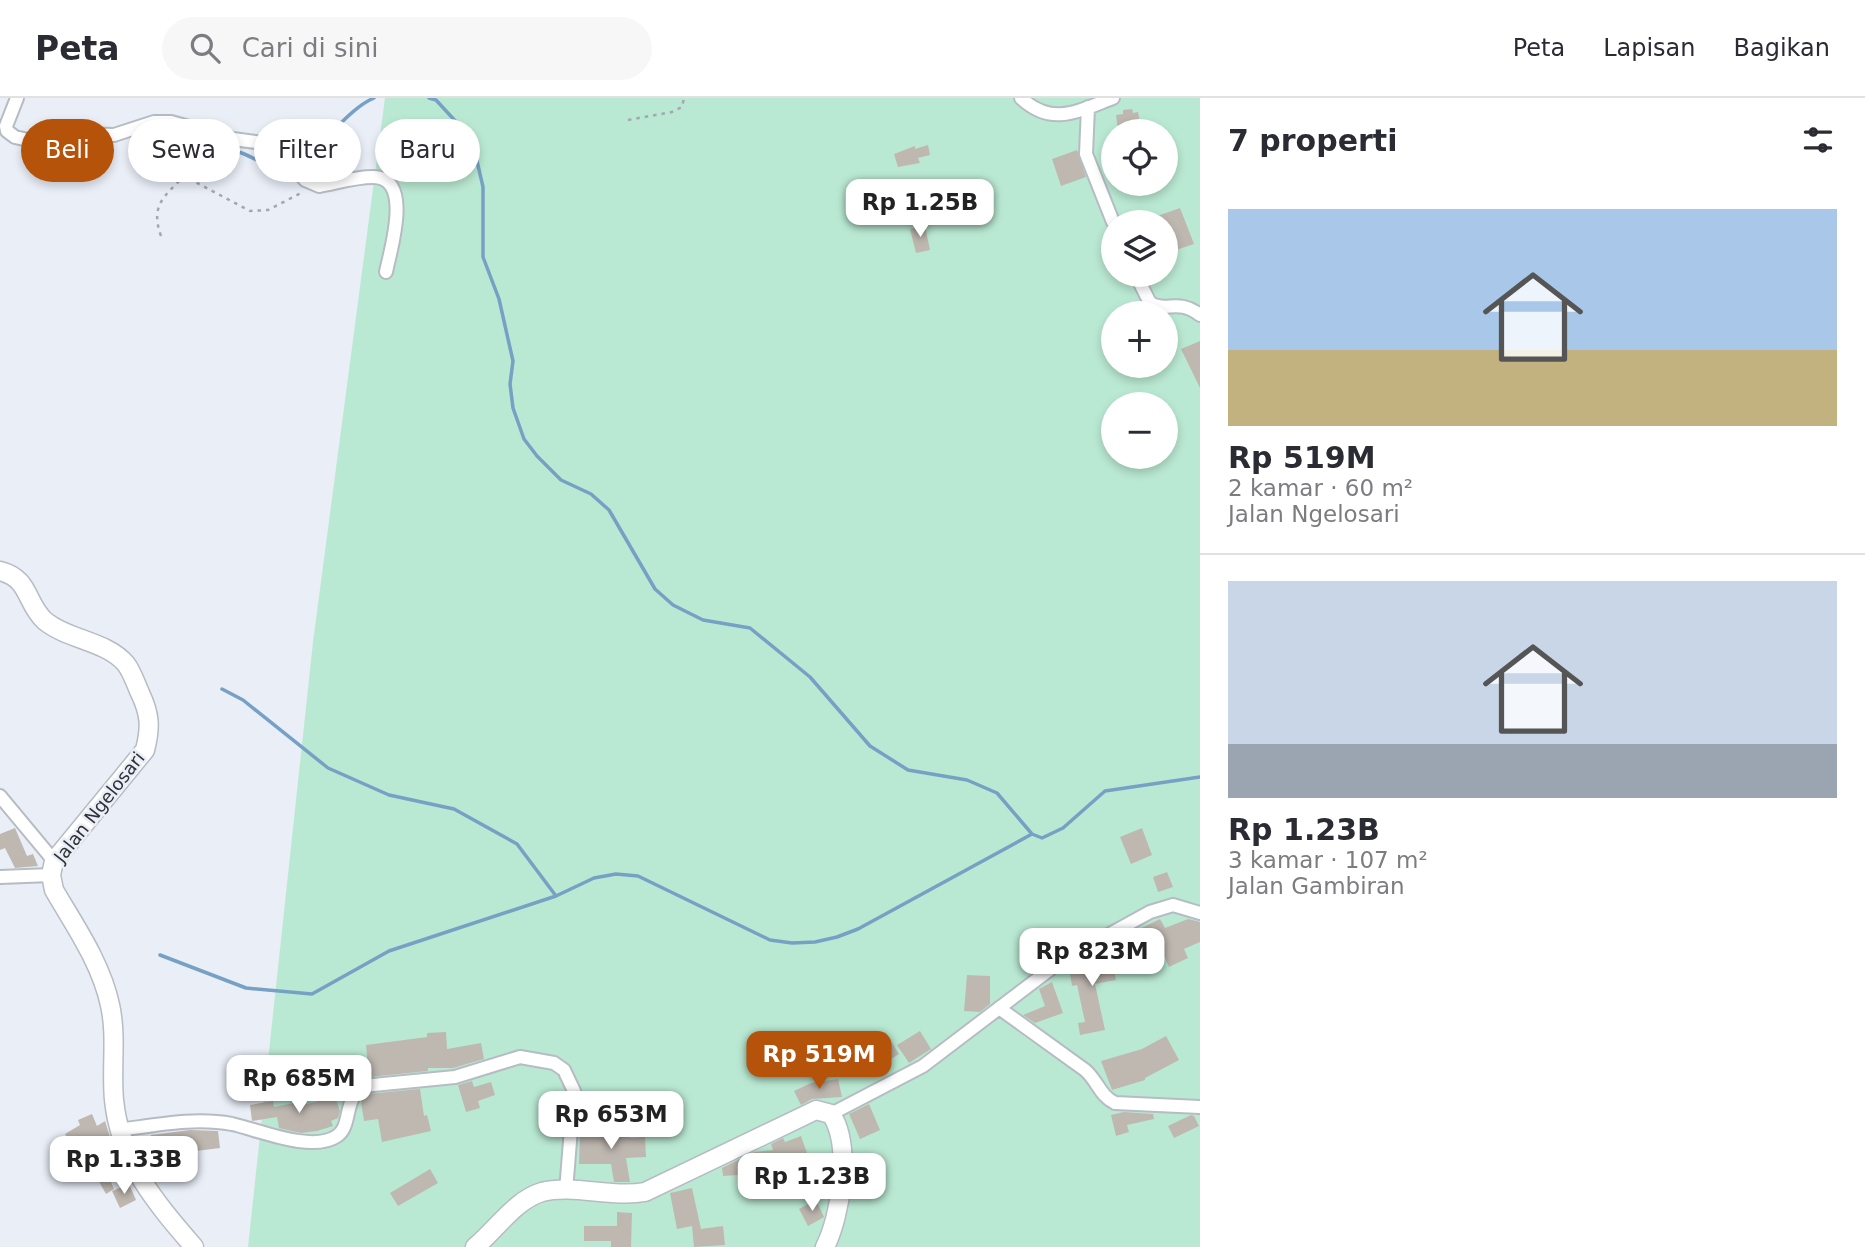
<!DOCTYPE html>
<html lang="id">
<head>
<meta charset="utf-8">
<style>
  body { margin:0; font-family:"DejaVu Sans",sans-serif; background:#f7f7f7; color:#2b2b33; height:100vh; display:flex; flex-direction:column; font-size:26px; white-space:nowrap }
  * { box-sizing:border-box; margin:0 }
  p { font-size:23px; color:#7c7c81 }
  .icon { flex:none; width:38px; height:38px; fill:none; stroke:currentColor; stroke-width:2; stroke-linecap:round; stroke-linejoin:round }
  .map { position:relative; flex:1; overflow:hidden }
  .sheet { display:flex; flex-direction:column; background:#fff; width:665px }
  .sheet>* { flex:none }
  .banner { position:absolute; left:21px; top:21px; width:665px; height:63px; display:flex; gap:14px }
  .buttons { position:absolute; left:1101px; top:21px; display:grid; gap:14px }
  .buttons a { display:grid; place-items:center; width:77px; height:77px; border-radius:50%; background:#fff; box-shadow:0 4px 10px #0003; font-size:35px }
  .price { position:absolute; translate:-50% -60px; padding:0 16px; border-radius:14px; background:#fff; color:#222; font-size:23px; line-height:46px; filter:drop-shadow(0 2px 4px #0008) }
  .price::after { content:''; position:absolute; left:50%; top:42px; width:21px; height:16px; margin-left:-10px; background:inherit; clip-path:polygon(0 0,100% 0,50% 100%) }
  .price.current { background:#b45309; color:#fff }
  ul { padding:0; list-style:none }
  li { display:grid; align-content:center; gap:14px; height:371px; padding:0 28px }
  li+li { border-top:2px solid #e1e1e2 }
  li span { display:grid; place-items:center; height:217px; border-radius:0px; color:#555 }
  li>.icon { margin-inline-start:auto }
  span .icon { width:126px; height:126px; fill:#fffc; stroke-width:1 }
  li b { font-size:30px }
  h2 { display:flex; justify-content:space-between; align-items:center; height:84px; padding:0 28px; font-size:30px }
  .pill { padding:0 24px; border-radius:32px; background:#fff; box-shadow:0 4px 10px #0003; font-size:24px; line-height:63px }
  .pill.current { background:#b45309; color:#fff }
  header { display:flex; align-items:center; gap:42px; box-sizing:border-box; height:98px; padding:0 35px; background:#fff; border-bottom:2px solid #e1e1e2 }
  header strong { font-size:33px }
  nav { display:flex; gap:38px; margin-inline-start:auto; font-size:24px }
  .search { width:490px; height:63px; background:#f7f7f7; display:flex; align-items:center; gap:18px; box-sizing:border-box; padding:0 24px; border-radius:38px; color:#7c7c81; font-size:26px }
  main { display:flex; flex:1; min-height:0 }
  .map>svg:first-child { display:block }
</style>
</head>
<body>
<header>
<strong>Peta</strong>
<div class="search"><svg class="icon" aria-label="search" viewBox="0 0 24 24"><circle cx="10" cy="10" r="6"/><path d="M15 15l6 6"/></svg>Cari di sini</div>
<nav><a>Peta</a><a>Lapisan</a><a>Bagikan</a></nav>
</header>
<main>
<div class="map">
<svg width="1200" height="1149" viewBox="0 0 1200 1149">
  <rect width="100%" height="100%" fill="#e9eef7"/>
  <path fill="#bae9d3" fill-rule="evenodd" d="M385,0H1200V1149H248L313,544ZM1113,33H1166V86H1113ZM1113,124H1166V177H1113ZM1113,215H1166V268H1113ZM1113,306H1166V359H1113Z"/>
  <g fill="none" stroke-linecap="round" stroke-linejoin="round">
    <path stroke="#76a1c5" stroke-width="3.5" d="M429,0L436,2L470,39L474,50L483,89V159L499,201L513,263L510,286L513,310L524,341L537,358L561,382L591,396L609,412L655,491L673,507L703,522L750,530L810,579L870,648L908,672L967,682L997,695L1032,736L1042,740L1063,730L1105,693L1200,679
      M181,43C200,47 221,49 239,54C252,58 265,69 279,68C315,65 341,14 374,0
      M222,591L243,602L328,670L389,697L454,711L517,746L556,798
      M160,857L246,890L312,896L389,853L556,798L594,780L616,776L638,778L770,842L792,845L815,844L837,839L858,831L1032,736"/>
  </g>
  <path fill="#bfb8b1" d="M1132,11L1133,15L1138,14L1141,30L1118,33L1116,17L1123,16V12Z
    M928,47L930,57L918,60L920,65L898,69L894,56L915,48V51Z
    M1077,52L1086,79L1061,88L1052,61Z
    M1180,110L1194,146L1173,153L1166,124L1143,123Z
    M925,128L930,152L916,155L910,131Z
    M1200,243V290L1181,251Z
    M15,730L27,758L33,756L38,768L15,770L5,750L0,752V736Z
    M1142,730L1152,757L1131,766L1120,739Z
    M1167,774L1173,789L1158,794L1153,779Z
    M1160,821L1165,830L1188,821L1200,824V844L1184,851L1188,860L1169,869L1162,853L1141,864L1127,837Z
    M1110,853L1116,882L1095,886L1105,932L1080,937L1078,925L1085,924L1077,887L1072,888L1069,869L1084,863L1083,861L1091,856Z
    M967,877L990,878V906L980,914L964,913Z
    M1052,884L1063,915L1035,925L1023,917L1045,908L1039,891Z
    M920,933L931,951L909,965L897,947Z
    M446,934L447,951L481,945L484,961L453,970H428V973L369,979L366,947L427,939V935Z
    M885,934L899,956L886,964L872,943Z
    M1166,938L1179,962L1145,980V982L1112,992L1101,963L1142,951Z
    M838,981L842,999L812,1001L801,1007L794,993L811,985Z
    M472,983L474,989L491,984L495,997L478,1003L480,1010L466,1014L458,987Z
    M420,991L424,1018L427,1017L431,1033L382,1044L378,1021L364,1023L361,1004L364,999L367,996Z
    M335,999L340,1013L338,1020L331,1023L333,1028L317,1033L301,1035L279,1030L277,1019L252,1023L250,1007L273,1003L274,1009L299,1004V1008Z
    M869,1006L880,1032L860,1041L849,1016Z
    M1124,1014L1153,1016L1154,1021L1127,1027L1129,1034L1116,1038L1111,1017Z
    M92,1016L97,1028L105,1023L114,1052L101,1060L114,1091L106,1096L88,1064L83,1066L78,1058L67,1069L58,1059L71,1047L65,1036L80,1027L78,1022Z
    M1191,1017L1194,1018L1199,1028L1174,1040L1168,1028Z
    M606,1031V1035L629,1033L630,1040L645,1039L646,1059L626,1060L630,1084H614L611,1066H579L580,1032Z
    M190,1032L218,1033L220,1050L188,1054L189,1059L157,1064L151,1037Z
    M801,1038L814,1075L821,1072L826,1081L804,1092L794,1072L767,1082L753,1084L752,1076L723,1078L722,1070L754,1054L773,1052L771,1046L783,1040L785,1044Z
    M430,1071L438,1085L398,1108L390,1095Z
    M129,1086L136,1102L120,1110L112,1093Z
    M692,1090L701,1131L723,1128L725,1147L694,1149L692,1128L677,1131L670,1095Z
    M816,1102L824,1119L808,1128L799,1111Z
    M617,1114L632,1115L631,1149H611V1143H584V1128H617Z"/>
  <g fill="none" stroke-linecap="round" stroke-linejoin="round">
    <g stroke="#b6bcc3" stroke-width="16">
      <path id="street" d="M17,0L6,28L7,33L15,39L28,42L83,36L114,37L154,24H171L233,41L278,47L287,51L295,70L305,82L319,88C336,85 355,79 373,79C414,79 390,153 386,174
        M1021,0C1052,29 1078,13 1113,0
        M1088,9L1086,56L1113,124
        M1136,177L1150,205C1167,215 1178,200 1200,217
        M0,698L54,763
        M0,779L51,777
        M999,910L1085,972C1097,982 1100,998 1115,1005L1200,1009
        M831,1016L923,968L1061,863L1150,814L1173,807L1200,815
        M119,1032C157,1027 195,1019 232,1026C259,1032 312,1055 337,1038C352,1028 343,1002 363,988L455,979L520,959L554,965L564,972L574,993L566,1093"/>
    </g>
    <g stroke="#b6bcc3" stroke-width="21">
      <path id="secondary" d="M0,473C31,481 25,505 45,523C68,542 107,543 126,566C132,574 136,586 140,595C150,616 151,629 145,652L54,763L51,777L54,792C75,828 101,865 110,907C117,938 111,970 114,1002C120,1063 156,1105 194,1149
        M475,1149C496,1132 515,1102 542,1094C573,1086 611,1100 645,1094L816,1012L831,1016C852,1047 841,1117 825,1149"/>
    </g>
    <path stroke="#a3a7ae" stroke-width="2.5" stroke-dasharray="3.5 5" stroke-linecap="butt" d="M628,22L672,14L682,9L684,0
      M145,41L184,78L250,113L268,112L303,94
      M161,138C150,107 164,99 184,78"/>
    <use href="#street" stroke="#fff" stroke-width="12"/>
    <use href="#secondary" stroke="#fff" stroke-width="18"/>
  </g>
  <g text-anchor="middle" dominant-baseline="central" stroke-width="5" stroke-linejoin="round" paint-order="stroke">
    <g font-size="18" fill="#2f3134" stroke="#e9eef7">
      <text transform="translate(99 709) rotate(-52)">Jalan Ngelosari</text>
    </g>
  </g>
</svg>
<div class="buttons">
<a><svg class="icon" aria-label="locate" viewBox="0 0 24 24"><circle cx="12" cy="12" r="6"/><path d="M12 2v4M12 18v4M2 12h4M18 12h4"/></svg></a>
<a><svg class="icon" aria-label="layers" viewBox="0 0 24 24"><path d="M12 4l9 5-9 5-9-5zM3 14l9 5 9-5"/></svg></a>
<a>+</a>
<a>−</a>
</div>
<b class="price" style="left:920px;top:141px">Rp 1.25B</b>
<b class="price" style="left:1092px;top:890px">Rp 823M</b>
<b class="price current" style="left:819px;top:993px">Rp 519M</b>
<b class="price" style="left:299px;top:1017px">Rp 685M</b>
<b class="price" style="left:611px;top:1053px">Rp 653M</b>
<b class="price" style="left:124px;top:1098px">Rp 1.33B</b>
<b class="price" style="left:812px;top:1115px">Rp 1.23B</b>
<div class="banner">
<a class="pill current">Beli</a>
<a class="pill">Sewa</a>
<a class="pill">Filter</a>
<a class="pill">Baru</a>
</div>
</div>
<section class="sheet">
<h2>7 properti<svg class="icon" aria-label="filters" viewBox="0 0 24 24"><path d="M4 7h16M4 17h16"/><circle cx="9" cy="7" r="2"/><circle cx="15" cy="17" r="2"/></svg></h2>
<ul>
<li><span style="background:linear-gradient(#a9c7e8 65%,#c2b280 0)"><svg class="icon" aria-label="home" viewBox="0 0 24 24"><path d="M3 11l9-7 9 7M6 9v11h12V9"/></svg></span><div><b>Rp 519M</b><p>2 kamar · 60 m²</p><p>Jalan Ngelosari</p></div></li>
<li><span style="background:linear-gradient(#c9d6e8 75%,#9aa5b1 0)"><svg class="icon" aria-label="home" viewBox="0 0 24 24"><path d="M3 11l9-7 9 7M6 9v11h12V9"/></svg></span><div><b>Rp 1.23B</b><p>3 kamar · 107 m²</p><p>Jalan Gambiran</p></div></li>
</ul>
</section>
</main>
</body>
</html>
